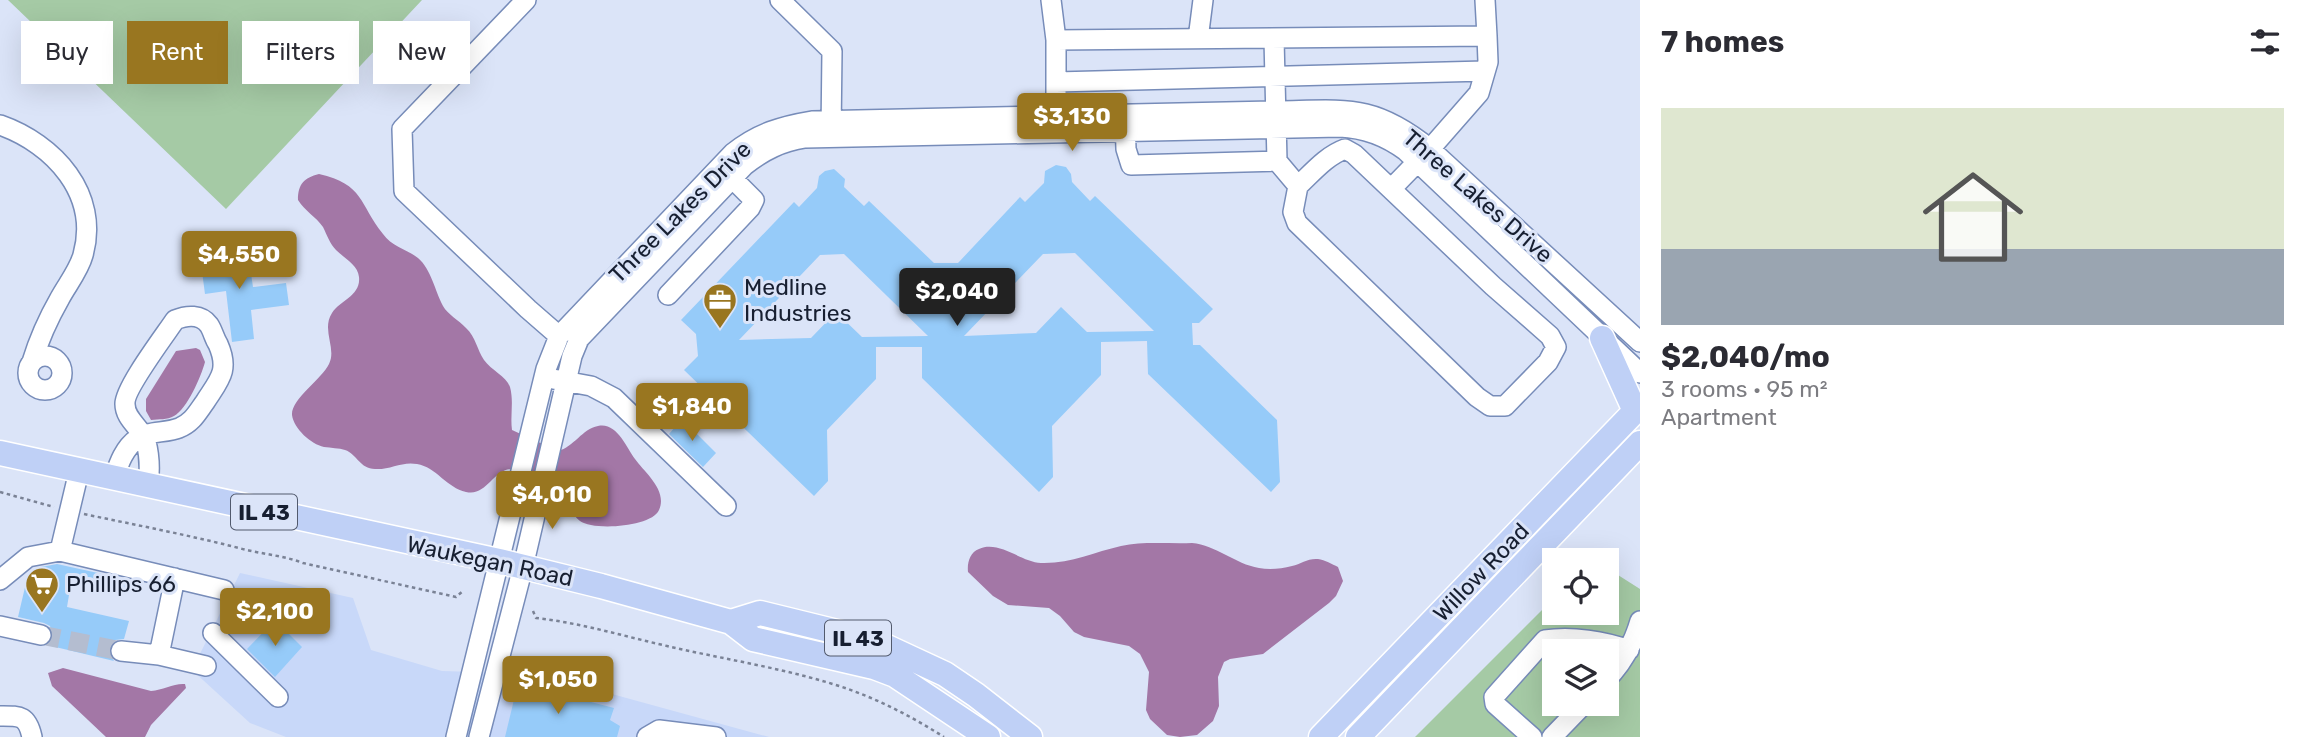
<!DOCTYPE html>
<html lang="en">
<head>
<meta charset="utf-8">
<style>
  body { margin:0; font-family:Rubik,sans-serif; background:#f7f7f7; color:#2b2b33; height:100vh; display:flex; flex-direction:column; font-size:26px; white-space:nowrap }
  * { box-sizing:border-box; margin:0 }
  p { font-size:23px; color:#7c7c81 }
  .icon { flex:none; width:38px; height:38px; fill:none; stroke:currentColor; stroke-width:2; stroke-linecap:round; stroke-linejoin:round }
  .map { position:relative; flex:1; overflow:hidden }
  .drawer { display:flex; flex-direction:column; background:#fff; width:665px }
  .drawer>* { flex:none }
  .top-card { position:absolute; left:21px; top:21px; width:665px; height:63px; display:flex; gap:14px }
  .buttons { position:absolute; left:1542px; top:548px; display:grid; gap:14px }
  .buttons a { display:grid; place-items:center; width:77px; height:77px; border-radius:0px; background:#fff; box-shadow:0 7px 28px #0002; font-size:35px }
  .price { position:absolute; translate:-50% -60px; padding:0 16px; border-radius:7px; background:#997620; color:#fff; font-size:23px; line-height:46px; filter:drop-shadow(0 2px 4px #0008) }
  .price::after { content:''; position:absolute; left:50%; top:42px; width:21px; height:16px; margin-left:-10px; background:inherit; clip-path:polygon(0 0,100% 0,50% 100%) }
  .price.current { background:#222; color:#fff }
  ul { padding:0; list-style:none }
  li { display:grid; align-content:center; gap:14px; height:371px; padding:0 21px }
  li span { display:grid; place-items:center; height:217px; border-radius:0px; color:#555 }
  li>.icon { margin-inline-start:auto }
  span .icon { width:126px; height:126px; fill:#fffc; stroke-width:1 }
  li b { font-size:30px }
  h2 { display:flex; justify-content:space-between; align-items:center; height:84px; padding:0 21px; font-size:30px }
  .tag { padding:0 24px; border-radius:0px; background:#fff; box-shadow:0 7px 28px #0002; font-size:24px; line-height:63px }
  .tag.current { background:#997620; color:#fff }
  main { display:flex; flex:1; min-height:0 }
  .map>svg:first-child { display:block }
</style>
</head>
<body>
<main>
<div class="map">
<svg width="1640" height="737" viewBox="0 0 1640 737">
  <rect width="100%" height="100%" fill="#dbe4f8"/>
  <path fill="#c8d8f9" d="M240,573L353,598L371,650L442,671L539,674L769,737H286L250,723L192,670Z"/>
  <path fill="#a5caa5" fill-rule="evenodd" d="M8,0H422L226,209Z
    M1607,568L1640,589V737H1415L1554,598V612H1606ZM1554,651H1606V704H1554Z"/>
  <path fill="#a377a6" d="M319,174C364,184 359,204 383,234C392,247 407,249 418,258C431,269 435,291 443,306C448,315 459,320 466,328C476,337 477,350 484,360C491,370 506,376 510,387C514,402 510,415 512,430L558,451C574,447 582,429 598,426C617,422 626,447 635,459C644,472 668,490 659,510C652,527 593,531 580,521C569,513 563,491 557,479L553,475C540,473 524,468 511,469C493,470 486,497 466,492C447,488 436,467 417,464C402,461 390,470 375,469C360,469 357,454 345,450C339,448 331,448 324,447C311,444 294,429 292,415C291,399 322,379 329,364C337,348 321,330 332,313C340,300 361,296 359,277C358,265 344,258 336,250C330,244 327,235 323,227C316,217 305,211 298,200C298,184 304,178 319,174Z
    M196,348L200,350L205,362C201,377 187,409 174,416C167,420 159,419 151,420L146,411V399L176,351Z
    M1192,543C1216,545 1235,564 1259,568C1269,570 1281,569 1292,566C1301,564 1308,558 1318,559C1325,560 1332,564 1338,567L1343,581L1336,596L1329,603L1263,654L1230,659L1224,662L1218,677L1219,706L1213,721L1197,735L1180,737L1167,735L1150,719L1146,710L1149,672L1140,654L1129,646L1084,637L1074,632L1060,616L1049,608L1008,605L993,596L968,572C967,563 970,552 979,549C999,540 1021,562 1041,563C1070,564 1094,552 1121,546C1143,541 1169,544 1192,543Z
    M63,668L151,691C163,690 174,683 185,684L186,688L151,725L145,737H106L52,686L48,673Z"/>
  <path fill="#96cbf9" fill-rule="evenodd" d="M1056,165L1066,167L1071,174L1072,182L1090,201L1095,196L1213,309L1199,323H1192L1193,345H1200L1277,420L1280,482L1271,492L1148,374L1147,341L1101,342V375L1052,426L1053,477L1039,492L922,378V347H876V379L827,430L828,481L814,496L684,370L698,356L696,334L681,320L794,202L799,207L817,188L819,176L825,171L834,169L845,179L844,187L864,206L869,201L934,263H958L1020,197L1025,202L1044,183L1045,171ZM1075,253L1154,331L1087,332L1061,307L1036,333L964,336L1043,254ZM844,254L928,336L862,337L836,312L811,338L739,340L820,255Z
    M224,246L226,263L249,260L253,287L286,283L289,305L251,310L254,339L232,342L226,291L205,294L199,249Z
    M682,419L716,453L703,467L669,434Z
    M57,564L139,582L137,592L72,577L67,607L129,621L124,639L115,640L109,649L110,655L114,661L47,645L53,637L50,626L44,623L18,617L26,583L36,586L41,567Z
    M275,620L302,647L275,677L247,649Z
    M518,683L614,708L610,720L620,726L617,737H505Z"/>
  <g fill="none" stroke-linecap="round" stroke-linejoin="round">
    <path stroke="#b4bdd0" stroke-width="19" stroke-dasharray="19 10" stroke-linecap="butt" d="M41,635L121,651"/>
    <g stroke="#778cb9" stroke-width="22">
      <path id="minor" d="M526,0L402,129L404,191L528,309L559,336
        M780,0L832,51L831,133
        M1051,0L1056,40L1487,36L1488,62L1479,93L1430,149L1391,189
        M1485,0L1487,36
        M1198,39L1203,0
        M1274,39L1277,161L1298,186L1293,212L1297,223L1477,397L1490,406H1505L1548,362L1556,347L1550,336L1493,286L1354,154L1345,149C1326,156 1313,172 1298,186
        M1056,82L1485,71
        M1125,119L1126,149L1131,165L1277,161
        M0,125C54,144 100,194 83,255C79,270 67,285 60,298C48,319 39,339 32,362
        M1056,129V40
        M668,295L750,208L754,200L723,169
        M28 373a17 17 0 1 1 34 0a17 17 0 1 1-34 0Z
        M553,379L591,386L614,398L726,506
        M114,478C119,463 124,448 138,438C147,431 167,433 179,428C192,423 197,413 205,402C219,380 230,371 218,344C214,338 213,331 209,325C201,314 187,315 175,320C165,335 124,389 125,404C125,420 142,428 146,442C150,457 150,471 148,486
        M60,551L79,471
        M0,580L28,557L60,551L224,590
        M0,626L41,635
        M213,633L278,697
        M121,651L159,655L206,666
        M159,655L175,578
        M1606,680C1623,663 1633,645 1640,621
        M0,716C20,716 27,715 32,737
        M456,737L546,369L559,336L733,153C758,133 782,126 812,121L1277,111C1346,110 1373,103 1430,149L1640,342
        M479,737L523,567L572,356L579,339L745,165C764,150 781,142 805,138L1340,127C1365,128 1386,136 1406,151L1640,373
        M647,737L659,730L716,737
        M1532,737L1495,704L1494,697L1545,640C1572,636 1604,641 1629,650
        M1552,737L1584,704"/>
    </g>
    <g stroke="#fff" stroke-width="27">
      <path id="major" d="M1602,338L1635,411
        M0,453L499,561L601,586L731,622L753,639L874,667L895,675L988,737
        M731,622L760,613L874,641L945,674L976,695L1030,737
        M1321,737L1640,406
        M1358,737L1640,443"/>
    </g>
    <path stroke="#7a8295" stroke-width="2.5" stroke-dasharray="3.5 3.5" stroke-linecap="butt" d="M0,492L54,507
      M84,514C136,525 188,535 239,548C260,554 282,555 303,563L456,597L463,591
      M533,611L536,618C581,623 623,636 667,646C727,660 790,669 848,689C882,701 914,718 944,737"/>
    <use href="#minor" stroke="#fff" stroke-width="19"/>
    <use href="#major" stroke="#bfd0f6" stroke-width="24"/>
  </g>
  <defs>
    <g id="office-pin" transform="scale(1.75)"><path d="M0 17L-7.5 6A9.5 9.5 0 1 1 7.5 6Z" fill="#997620" stroke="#dbe4f8"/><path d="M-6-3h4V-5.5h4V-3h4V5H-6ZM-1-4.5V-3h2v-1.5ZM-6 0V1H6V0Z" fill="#fff"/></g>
    <g id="supermarket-pin" transform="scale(1.75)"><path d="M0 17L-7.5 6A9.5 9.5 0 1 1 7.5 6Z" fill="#997620" stroke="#dbe4f8"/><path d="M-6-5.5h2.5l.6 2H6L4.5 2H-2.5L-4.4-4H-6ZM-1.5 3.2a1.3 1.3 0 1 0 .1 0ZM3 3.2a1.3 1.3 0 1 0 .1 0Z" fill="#fff"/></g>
  </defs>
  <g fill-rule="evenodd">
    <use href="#office-pin" x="720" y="300"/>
    <use href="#supermarket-pin" x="42" y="584"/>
  </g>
  <g text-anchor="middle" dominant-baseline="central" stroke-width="6" stroke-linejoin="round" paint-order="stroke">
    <g fill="#dbe4f8" stroke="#525a6d" stroke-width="2">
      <rect x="231" y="494.5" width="66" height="35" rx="5"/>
      <rect x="825" y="620.5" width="66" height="35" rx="5"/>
    </g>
    <g font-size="21" font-weight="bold" fill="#171f31">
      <text x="264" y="512">IL 43</text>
      <text x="858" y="638">IL 43</text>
    </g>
    <g font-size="23" fill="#171f31" stroke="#dbe4f8">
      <text transform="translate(1478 196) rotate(41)">Three Lakes Drive</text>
      <text transform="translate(680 212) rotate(-45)">Three Lakes Drive</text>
      <text transform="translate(490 561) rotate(12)">Waukegan Road</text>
      <text transform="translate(1481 572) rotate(-46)">Willow Road</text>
    </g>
    <g font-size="23" fill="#171f31" stroke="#dbe4f8" text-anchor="start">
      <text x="744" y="287">Medline<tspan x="744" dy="26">Industries</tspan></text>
      <text x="66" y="584">Phillips 66</text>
    </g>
  </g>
</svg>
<div class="buttons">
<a><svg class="icon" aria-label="locate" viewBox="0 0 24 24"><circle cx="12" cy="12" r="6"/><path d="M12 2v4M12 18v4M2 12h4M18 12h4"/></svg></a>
<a><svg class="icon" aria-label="layers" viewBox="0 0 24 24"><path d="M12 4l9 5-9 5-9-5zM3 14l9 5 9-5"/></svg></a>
</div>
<b class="price" style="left:1072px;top:153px">$3,130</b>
<b class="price" style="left:239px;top:291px">$4,550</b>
<b class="price current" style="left:957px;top:328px">$2,040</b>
<b class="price" style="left:692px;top:443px">$1,840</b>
<b class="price" style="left:552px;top:531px">$4,010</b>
<b class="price" style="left:275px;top:648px">$2,100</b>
<b class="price" style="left:558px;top:716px">$1,050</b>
<div class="top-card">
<a class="tag">Buy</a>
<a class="tag current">Rent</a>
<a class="tag">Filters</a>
<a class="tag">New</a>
</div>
</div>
<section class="drawer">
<h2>7 homes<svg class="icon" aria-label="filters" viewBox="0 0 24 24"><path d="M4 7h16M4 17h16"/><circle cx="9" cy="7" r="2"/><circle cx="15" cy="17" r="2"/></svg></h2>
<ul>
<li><span style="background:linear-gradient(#dfe7d0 65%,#9aa5b1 0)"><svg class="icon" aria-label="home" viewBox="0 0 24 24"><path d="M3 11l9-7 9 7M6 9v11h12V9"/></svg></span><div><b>$2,040/mo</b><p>3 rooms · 95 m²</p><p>Apartment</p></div></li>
</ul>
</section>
</main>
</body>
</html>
